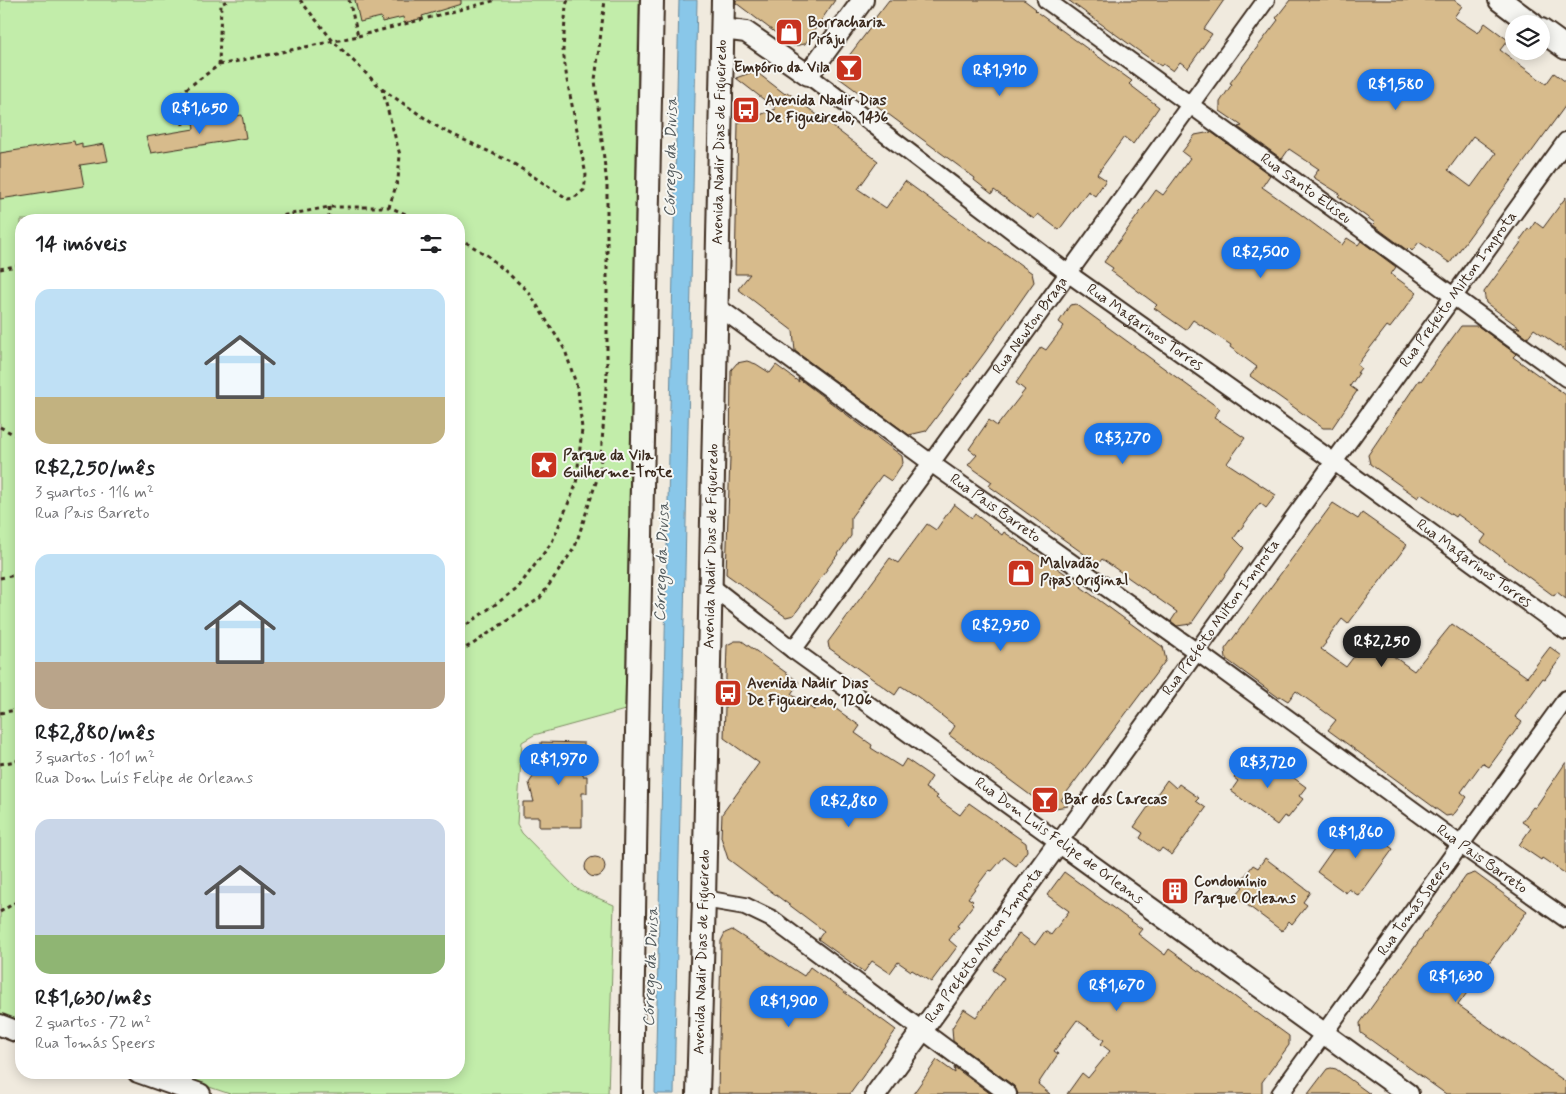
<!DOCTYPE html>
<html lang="pt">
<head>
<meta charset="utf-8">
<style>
  body { margin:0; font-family:Mynerve,sans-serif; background:#f2f2f2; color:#202124; height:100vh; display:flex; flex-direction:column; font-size:19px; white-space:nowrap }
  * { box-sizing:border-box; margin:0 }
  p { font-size:16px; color:#757577 }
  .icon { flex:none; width:28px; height:28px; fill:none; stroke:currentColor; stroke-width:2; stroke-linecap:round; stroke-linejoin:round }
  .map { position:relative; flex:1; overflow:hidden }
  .drawer { position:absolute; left:15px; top:214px; width:450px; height:865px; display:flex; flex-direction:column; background:#fff; border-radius:20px; box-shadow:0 2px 12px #0003 }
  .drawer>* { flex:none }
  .tools { position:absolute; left:1505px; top:15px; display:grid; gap:10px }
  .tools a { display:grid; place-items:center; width:45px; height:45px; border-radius:50%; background:#fff; box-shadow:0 2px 12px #0003; font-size:25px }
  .price { position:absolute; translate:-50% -42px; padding:0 11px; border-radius:18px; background:#1a73e8; color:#fff; font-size:16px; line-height:32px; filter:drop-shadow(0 1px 2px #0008) }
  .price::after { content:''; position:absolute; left:50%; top:30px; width:15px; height:11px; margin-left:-8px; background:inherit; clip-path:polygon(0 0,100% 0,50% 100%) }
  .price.on { background:#222; color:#fff }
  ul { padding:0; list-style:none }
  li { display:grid; align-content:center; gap:10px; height:265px; padding:0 20px }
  li span { display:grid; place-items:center; height:155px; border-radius:15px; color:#555 }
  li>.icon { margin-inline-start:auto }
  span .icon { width:90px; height:90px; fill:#fffc; stroke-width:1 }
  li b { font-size:21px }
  h2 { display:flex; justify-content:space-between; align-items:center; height:60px; padding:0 20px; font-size:21px }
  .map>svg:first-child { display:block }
</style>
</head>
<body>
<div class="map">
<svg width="1566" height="1094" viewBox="0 0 1566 1094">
  <rect width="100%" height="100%" fill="#f0eade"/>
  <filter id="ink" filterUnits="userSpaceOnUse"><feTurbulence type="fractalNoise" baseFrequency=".02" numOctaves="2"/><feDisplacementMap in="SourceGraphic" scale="10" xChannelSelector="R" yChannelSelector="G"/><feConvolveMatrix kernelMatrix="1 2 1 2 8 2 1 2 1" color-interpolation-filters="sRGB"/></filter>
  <g filter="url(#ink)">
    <path fill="#c2edaa" stroke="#7e8c64" d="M0,0H639L625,710L534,735L522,742L517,824L522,833L577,889L614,905L608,1094H230L168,1073L459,1072V220H21V1022L0,1015Z"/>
    <path fill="#89c7e9" stroke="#6a8898" d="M679,0H697L674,1094H655Z"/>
    <path fill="#d7bb8c" stroke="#3b2a1e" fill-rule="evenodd" d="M355,0H461V4L422,16L423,18L404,23L403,17L382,22L381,17L360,22Z
      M736,0H835L805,44L793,46L736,3Z
      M889,0H1024L1036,9L1035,10L1038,13L1132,81L1129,84L1159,107L1133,144L1124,137L1097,174L1106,180L1095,196L1088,191L1059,230L1038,214L1034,219L994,190L992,194L974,180L975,178L839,78L838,70L874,23L872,22Z
      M1068,0H1224L1204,29L1212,34L1188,68L1180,62L1173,71L1163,64L1161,66L1143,54Z
      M1290,0H1454L1462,6L1454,17L1478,33L1485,23L1508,40L1500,50L1546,84L1554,73L1566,82V105L1450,263L1419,242L1412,251L1409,248L1407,250L1373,225L1375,223L1338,196L1340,194L1313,177L1319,169L1289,149L1282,159L1238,127L1242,126L1220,111V102L1232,84L1230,83L1278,20L1276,18ZM1473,136L1496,153L1471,187L1448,170Z
      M755,71L785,94L787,92L878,161L858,189L886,208L905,181L1032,273L1034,282L985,352L926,431L909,435L795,351L793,331L738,289L750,274H735L738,123L776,109L736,78Z
      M242,115L246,138L151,153L146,137L194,129L193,122Z
      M1211,132L1270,175L1262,187L1299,213L1342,245L1347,238L1358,245L1361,241L1396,267L1391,274L1417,293L1390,328L1387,326L1357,365L1361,368L1357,373H1359L1350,386L1357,391L1332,428H1323L1250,376L1257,367L1230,347L1231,345L1193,320L1186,330L1154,308L1157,305L1111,271L1113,268L1104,262L1156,190L1163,195L1172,183L1190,158L1182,152L1195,135Z
      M74,141L75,145L82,143V148L104,144L108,161L80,165L84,186L0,199V153Z
      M1566,197V351L1534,329L1527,338L1513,327L1520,328L1486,303L1484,292L1522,241L1520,240L1528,229L1530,230L1535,222L1543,228Z
      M1076,304L1220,409L1214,417L1245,438L1227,463L1276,495L1266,508L1260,503L1234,538L1244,548L1191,624L1177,626L1171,621L1177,612L1102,559L1098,564L989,486L992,482L968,465L977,455L969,449L989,420L997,426L1025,390L1016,383L1041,347L1046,350L1064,326L1059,322L1070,305Z
      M1461,326H1478L1516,354L1513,357L1566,395V599L1557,592L1554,596L1481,542L1486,535L1457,514L1455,517L1421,494L1418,498L1370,464L1368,455L1419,380L1421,381Z
      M747,361L756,364L770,373L776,365L799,382L798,378L902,456L903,463L891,481L882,475L851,517V536L794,615L786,617L726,574L730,458L731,370L737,363Z
      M1333,503L1358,519L1362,513L1407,545L1348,624L1342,619L1325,642L1326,643L1321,649L1346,667L1368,638L1414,671L1452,624L1527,677L1550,647L1562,656L1545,679L1543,678L1515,717L1522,722L1489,767L1482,763L1461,792L1467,797L1455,813L1452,815L1446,816L1328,730L1336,720L1296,691L1288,701L1280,696L1278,697L1226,659L1225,649Z
      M954,504L972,518L975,514L1002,535L1004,532L1082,585L1081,587L1163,647L1166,660L1061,800L1068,806L1049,809L949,735L955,726L918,697L901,686L895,695L829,648L828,642L890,558L898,563L927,524L936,530Z
      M735,641H742L799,682L791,694L814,710L822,699L860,726L855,733L872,745L871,748L901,767L906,759L932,777L925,788L938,796L936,798L960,815L969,803L1026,843L1027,851L1016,866L1004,857L992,871L989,870L968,898L973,901L971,903L973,905L957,926L959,927L949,940L957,947L931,982L912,970L911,971L898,962L890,973L872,961L864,972L818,939L824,931L728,859L721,837L722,814L759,763L724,738L727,645Z
      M541,742L584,743L583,776H587V793H582V827H539V817H523V802H534L529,783L533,777L541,774Z
      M1260,753L1306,787L1299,796L1303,799L1288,818L1284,816L1277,825L1231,791L1238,781L1234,778L1249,759L1253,762Z
      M1566,762V874L1542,858L1541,860L1519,845L1531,828L1522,822L1533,807L1535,808Z
      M1167,780L1176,788L1179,784L1199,798L1196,801L1206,808L1172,855L1162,848L1159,852L1140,838L1143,833L1134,827Z
      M1353,821L1363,828L1366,824L1385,839L1383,842L1393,849L1359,896L1349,889L1346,893L1317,872Z
      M585 867a10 10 0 1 1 20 0a10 10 0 1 1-20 0Z
      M1265,858L1310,892L1303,902L1307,905L1292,924L1289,921L1282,931L1235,896L1243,887L1239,884L1253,865L1258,868Z
      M1064,872L1142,929L1138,934L1165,955L1169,949L1289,1036V1045L1262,1082V1094H1067L1082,1073L1088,1078L1110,1051L1101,1044L1104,1040L1077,1020L1054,1051L1058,1054L1038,1084L1050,1094H1018L1014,1086L953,1041L952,1028L964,1009L976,1017L1004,978L993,970L1019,933L1035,945L1045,931L1051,935L1069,911L1047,895Z
      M1475,873L1527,911L1458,1005L1566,1082V1094H1446L1361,1033L1360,1023L1466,876Z
      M732,930L804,976L810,967L896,1030L850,1094H718L721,941L725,933Z
      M937,1060L955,1073L954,1067L991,1094H913Z
      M1331,1068L1336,1069L1370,1094H1308L1327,1069Z"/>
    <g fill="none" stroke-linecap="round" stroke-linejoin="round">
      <g stroke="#3b2a1e" stroke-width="20">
        <g id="minor">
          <path id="s1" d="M1046,0L1566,378"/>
          <path id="s2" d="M808,75L1069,274L1333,461L1566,631"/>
          <path id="s3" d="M717,306L931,463L1197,652L1461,845L1566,919"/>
          <path id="s4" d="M711,586L793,650L1059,842L1566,141"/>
          <path id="s5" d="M793,650L931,463L1266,0"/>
          <path d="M704,899L745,906L772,919L1008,1094"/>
          <path id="s6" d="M1280,1094L1566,699"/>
        </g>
      </g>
      <g stroke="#3b2a1e" stroke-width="24">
        <g id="tertiary">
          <path d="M723,29L746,32L808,75L863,0"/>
          <path d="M0,1025L21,1033"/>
          <path d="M138,1072L200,1094"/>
          <path id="s7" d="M876,1094L1059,842L1408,1094"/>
        </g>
      </g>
      <g stroke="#3b2a1e" stroke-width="26">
        <g id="secondary">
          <path d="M1500,0L1532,24"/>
          <path d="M1541,30L1566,48"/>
          <path d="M631,1094L637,732L652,0"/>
          <path id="s8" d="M698,1094L704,899L723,0"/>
        </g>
      </g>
      <path stroke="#3b2a1e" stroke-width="3" stroke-dasharray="4 4" stroke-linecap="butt" d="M300,0L333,41L382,89L400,155L398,180L389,207
        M358,36L497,0
        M219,65L358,36L349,0
        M382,89L441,129L511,162L568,199L574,198L584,190L586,175L567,80L563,50L566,5L568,0
        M183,125L179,94L219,65L221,4L229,0
        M329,207V220
        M260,220L329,207H389L420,220
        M459,238L488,256L528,291L565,350L578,390L582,429L576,485L552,542L517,589L459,630
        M0,269L21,265
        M0,427L21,438
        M0,578L21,574
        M459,651L473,644L540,598L575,547L600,470L607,374V185L595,80L605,0
        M0,713L21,709
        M0,764L21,760
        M0,912L21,899"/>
      <use href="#minor" stroke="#f6f6f2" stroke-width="16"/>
      <use href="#tertiary" stroke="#f6f6f2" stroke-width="20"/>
      <use href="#secondary" stroke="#f6f6f2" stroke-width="22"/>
    </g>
  </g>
  <defs>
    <g id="shop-square" transform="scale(1.4375)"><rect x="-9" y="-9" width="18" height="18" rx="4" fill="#c8321e" stroke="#f6f6f2"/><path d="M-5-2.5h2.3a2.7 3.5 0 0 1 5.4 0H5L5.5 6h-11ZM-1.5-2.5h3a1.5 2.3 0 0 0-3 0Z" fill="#fff"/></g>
    <g id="bar-square" transform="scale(1.4375)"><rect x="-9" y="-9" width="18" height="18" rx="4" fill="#c8321e" stroke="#f6f6f2"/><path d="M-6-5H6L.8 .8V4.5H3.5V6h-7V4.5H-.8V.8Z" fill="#fff"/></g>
    <g id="bus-square" transform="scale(1.4375)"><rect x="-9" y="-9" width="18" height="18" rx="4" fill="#c8321e" stroke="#f6f6f2"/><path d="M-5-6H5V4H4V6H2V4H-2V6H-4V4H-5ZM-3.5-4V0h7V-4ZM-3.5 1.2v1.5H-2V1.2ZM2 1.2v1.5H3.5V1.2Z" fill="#fff"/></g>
    <g id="sight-square" transform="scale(1.4375)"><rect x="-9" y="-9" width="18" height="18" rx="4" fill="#c8321e" stroke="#f6f6f2"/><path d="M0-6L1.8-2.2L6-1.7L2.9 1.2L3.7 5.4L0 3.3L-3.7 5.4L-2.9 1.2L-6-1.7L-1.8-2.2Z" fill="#fff"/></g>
    <g id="building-square" transform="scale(1.4375)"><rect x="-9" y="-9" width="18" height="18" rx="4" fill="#c8321e" stroke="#f6f6f2"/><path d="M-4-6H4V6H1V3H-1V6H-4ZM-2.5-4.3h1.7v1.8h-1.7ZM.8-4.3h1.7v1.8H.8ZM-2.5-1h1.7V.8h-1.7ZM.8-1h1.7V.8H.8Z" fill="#fff"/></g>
  </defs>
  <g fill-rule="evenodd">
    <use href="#shop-square" x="789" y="32"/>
    <use href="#bar-square" x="849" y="68"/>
    <use href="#bus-square" x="746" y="110"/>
    <use href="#sight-square" x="544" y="465"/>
    <use href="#shop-square" x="1021" y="573"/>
    <use href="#bus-square" x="728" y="693"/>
    <use href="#bar-square" x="1045" y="800"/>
    <use href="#building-square" x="1175" y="891"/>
  </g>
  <g text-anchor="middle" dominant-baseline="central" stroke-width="4" stroke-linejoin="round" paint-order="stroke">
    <g font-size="15" font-weight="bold" fill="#3b2a1e" stroke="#f6f6f2" text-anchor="start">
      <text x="808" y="23">Borracharia<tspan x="808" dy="17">Piráju</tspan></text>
      <text x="830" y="68" text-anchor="end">Empório da Vila</text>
      <text x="765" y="101">Avenida Nadir Dias<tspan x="765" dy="17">De Figueiredo, 1436</tspan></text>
      <text x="563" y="456">Parque da Vila<tspan x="563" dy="17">Guilherme-Trote</tspan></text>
      <text x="1040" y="564">Malvadão<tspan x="1040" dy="17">Pipas Original</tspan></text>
      <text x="747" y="684">Avenida Nadir Dias<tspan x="747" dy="17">De Figueiredo, 1206</tspan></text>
      <text x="1064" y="800">Bar dos Carecas</text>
      <text x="1194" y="882">Condomínio<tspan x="1194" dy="17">Parque Orleans</tspan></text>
    </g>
    <g font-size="15" fill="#3b2a1e" stroke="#f6f6f2">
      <text stroke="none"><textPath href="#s8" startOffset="952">Avenida Nadir Dias de Figueiredo</textPath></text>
      <text stroke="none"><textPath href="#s1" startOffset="321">Rua Santo Eliseu</textPath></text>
      <text stroke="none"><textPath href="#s4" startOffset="1114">Rua Prefeito Milton Improta</textPath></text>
      <text stroke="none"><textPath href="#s5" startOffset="402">Rua Newton Braga</textPath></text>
      <text stroke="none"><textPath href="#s2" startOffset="421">Rua Magarinos Torres</textPath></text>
      <text stroke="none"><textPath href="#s3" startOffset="344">Rua Pais Barreto</textPath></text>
      <text stroke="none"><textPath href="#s8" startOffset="548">Avenida Nadir Dias de Figueiredo</textPath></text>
      <text stroke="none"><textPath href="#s2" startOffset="826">Rua Magarinos Torres</textPath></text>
      <text stroke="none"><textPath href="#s4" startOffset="709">Rua Prefeito Milton Improta</textPath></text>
      <text transform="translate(1059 841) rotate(36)">Rua Dom Luís Felipe de Orleans</text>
      <text stroke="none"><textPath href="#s3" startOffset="944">Rua Pais Barreto</textPath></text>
      <text stroke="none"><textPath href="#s6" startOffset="229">Rua Tomás Speers</textPath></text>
      <text stroke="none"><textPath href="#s7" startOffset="184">Rua Prefeito Milton Improta</textPath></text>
      <text stroke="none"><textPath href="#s8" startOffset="142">Avenida Nadir Dias de Figueiredo</textPath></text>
    </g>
    <g font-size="16" font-style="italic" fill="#52595b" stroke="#f6f6f2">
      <text transform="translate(671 157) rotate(-89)">Córrego da Divisa</text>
      <text transform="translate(662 562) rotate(-88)">Córrego da Divisa</text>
      <text transform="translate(651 967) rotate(-88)">Córrego da Divisa</text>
    </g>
  </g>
</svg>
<div class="tools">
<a><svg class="icon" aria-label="layers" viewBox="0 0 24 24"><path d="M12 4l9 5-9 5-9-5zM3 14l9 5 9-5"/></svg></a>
</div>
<b class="price" style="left:1000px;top:97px">R$1,910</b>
<b class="price" style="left:1396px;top:111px">R$1,580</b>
<b class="price" style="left:200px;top:135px">R$1,650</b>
<b class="price" style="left:1261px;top:279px">R$2,500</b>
<b class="price" style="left:1123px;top:465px">R$3,270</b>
<b class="price" style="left:1001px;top:652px">R$2,950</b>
<b class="price on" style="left:1382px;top:668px">R$2,250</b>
<b class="price" style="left:559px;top:786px">R$1,970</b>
<b class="price" style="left:1268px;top:789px">R$3,720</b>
<b class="price" style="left:849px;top:828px">R$2,880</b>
<b class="price" style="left:1356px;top:859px">R$1,860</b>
<b class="price" style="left:1456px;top:1003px">R$1,630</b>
<b class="price" style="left:1117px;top:1012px">R$1,670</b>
<b class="price" style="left:789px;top:1028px">R$1,900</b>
<section class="drawer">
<h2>14 imóveis<svg class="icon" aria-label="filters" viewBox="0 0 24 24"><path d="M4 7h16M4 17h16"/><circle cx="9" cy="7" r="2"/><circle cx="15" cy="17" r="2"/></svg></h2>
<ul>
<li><span style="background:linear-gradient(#bfe0f5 70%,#c2b280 0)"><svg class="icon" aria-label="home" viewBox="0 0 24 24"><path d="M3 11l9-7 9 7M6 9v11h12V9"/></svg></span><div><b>R$2,250/mês</b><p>3 quartos · 116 m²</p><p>Rua Pais Barreto</p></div></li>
<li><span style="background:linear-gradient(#bfe0f5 70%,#b9a48a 0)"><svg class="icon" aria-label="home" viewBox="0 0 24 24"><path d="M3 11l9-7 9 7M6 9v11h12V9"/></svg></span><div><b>R$2,880/mês</b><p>3 quartos · 101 m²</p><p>Rua Dom Luís Felipe de Orleans</p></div></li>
<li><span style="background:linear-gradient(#c9d6e8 75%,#8fb573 0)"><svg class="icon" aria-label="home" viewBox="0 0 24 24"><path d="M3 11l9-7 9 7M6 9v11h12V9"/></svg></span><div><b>R$1,630/mês</b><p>2 quartos · 72 m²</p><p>Rua Tomás Speers</p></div></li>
</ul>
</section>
</div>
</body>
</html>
